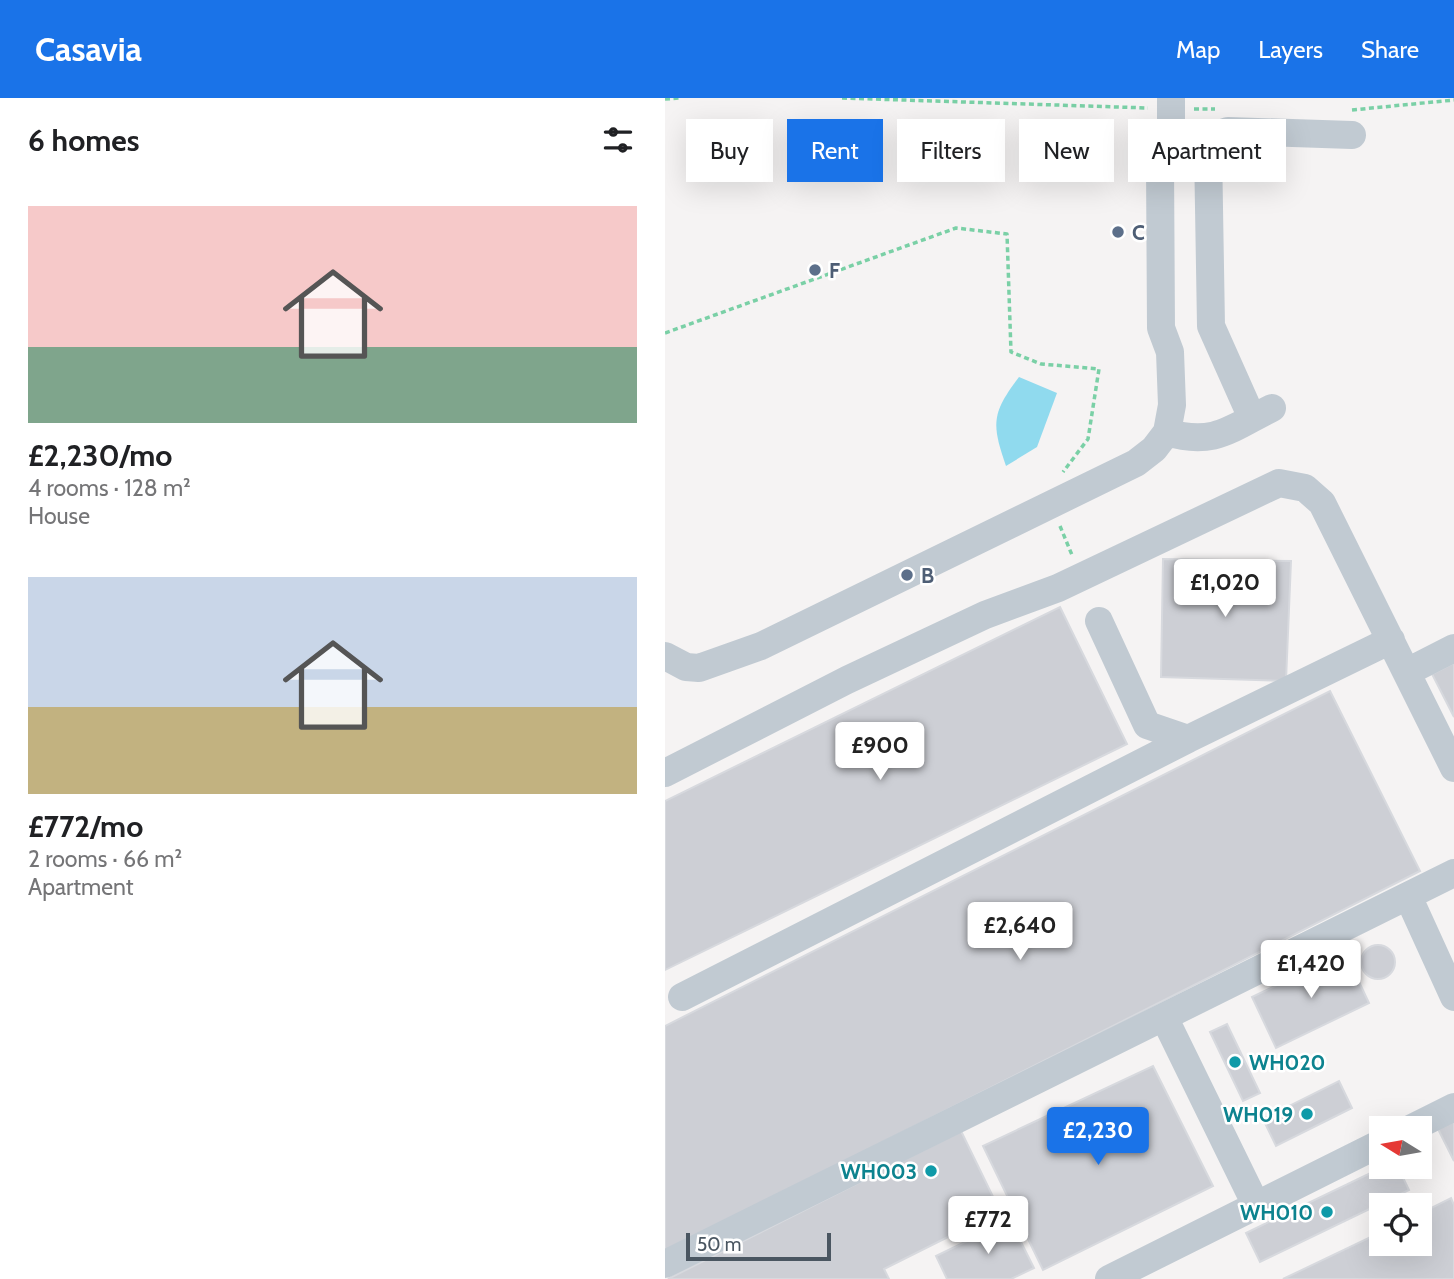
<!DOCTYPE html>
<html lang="en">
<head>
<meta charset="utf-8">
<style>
  body { margin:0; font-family:Cabin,sans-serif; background:#f6f6f6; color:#202124; height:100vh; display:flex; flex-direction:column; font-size:26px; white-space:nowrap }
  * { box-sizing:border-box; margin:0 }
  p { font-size:23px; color:#757577 }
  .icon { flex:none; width:38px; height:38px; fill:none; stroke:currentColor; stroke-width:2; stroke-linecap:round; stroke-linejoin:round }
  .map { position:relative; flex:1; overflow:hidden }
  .side { display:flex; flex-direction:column; background:#fff; width:665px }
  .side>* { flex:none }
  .top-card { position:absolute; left:21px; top:21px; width:662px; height:63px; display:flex; gap:14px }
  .needle { width:46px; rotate:281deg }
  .fabs { position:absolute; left:704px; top:1018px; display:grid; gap:14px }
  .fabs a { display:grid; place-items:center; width:63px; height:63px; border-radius:0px; background:#fff; box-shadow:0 7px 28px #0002; font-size:35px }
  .scale { position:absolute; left:21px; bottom:18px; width:145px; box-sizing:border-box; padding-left:7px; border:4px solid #4a5661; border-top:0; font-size:19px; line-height:24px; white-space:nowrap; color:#4a5661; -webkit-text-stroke:5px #fff; paint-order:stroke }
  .price { position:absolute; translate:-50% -60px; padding:0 16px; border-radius:7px; background:#fff; color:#222; font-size:23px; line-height:46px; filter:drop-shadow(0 2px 4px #0008) }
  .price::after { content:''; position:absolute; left:50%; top:42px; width:21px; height:16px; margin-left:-10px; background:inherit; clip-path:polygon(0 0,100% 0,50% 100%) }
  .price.selected { background:#1a73e8; color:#fff }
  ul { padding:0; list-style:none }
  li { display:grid; align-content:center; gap:14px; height:371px; padding:0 28px }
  li span { display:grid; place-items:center; height:217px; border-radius:0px; color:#555 }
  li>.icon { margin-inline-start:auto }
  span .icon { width:126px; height:126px; fill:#fffc; stroke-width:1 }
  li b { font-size:30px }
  h2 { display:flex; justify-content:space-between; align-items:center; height:84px; padding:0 28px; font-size:30px }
  .tag { padding:0 24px; border-radius:0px; background:#fff; box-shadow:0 7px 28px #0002; font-size:24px; line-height:63px }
  .tag.selected { background:#1a73e8; color:#fff }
  header { display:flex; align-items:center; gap:42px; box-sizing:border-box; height:98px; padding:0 35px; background:#1a73e8; color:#fff }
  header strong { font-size:33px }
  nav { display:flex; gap:38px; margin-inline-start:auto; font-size:24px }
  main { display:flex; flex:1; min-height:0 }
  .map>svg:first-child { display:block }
</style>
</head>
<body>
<header>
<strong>Casavia</strong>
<nav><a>Map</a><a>Layers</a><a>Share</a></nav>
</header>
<main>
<section class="side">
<h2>6 homes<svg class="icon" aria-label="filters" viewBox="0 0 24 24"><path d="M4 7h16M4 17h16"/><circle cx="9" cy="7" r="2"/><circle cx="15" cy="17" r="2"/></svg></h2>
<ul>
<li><span style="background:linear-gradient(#f6c9c9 65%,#7fa58c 0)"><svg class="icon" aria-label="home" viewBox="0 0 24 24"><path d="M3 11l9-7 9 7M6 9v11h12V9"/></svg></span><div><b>£2,230/mo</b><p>4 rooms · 128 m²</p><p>House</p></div></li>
<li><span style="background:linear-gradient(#c9d6e8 60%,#c2b280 0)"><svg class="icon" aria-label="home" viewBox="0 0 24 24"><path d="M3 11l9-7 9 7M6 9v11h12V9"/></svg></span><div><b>£772/mo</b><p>2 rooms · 66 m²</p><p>Apartment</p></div></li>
</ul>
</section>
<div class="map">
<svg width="789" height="1181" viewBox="0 0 789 1181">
  <rect width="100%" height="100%" fill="#f5f3f3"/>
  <path fill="#90daee" d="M354,279L392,295L372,349L341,368C326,325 327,315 354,279Z"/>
  <path fill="#cdcfd5" stroke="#d7d9de" stroke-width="2" d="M498,461L626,463L621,583L496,579Z
    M395,509L462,646L0,872V703Z
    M789,565V619L767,576Z
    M665,593L755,773L0,1154V928Z
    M696 864a17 17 0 1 1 34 0a17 17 0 1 1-34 0Z
    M680,854L704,905L611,950L587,899Z
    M562,926L595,995L578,1003L545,934Z
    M488,968L548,1088L378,1172L318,1048Z
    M674,983L687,1010L611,1048L598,1021Z
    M789,1021V1063L772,1029Z
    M296,1033L335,1113L219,1171L224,1181H3Z
    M718,1069H733L744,1092L595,1164L581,1135Z
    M786,1100L789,1107V1181H618L716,1134V1146H754V1116Z
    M345,1122L369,1170L346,1181H282L271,1158Z"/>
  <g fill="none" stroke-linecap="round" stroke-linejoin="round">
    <path stroke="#7ad0a6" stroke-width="3.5" stroke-dasharray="5 3.5" stroke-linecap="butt" d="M177,0L483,10
      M0,1L15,0
      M529,11H550
      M687,12L789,2
      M0,235L291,130L342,136L346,254L376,266L434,271L423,341L398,374
      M395,428L407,457"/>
    <path stroke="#c1cad2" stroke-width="28" d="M587,320L546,228L543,50L549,38L563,33L687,37
      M502,334C548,349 567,330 607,310
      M434,523L482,627L523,641L726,542
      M0,558L21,569L34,570L96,548L471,365L489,351L502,334L507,307L505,254L496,230L495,66L506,28V0
      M742,574L789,550
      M0,675L182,582L320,517L393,490L614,385L640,390L657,405L789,670
      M743,798L789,899
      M17,899L523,641
      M499,919L591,1107
      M745,1031L789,1009
      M0,1166L789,775
      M444,1181L716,1045"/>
  </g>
  <g fill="#5c6f8a" stroke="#fff" stroke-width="2.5">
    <circle cx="453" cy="134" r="7"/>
    <circle cx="150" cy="172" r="7"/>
    <circle cx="242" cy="477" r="7"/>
  </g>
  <g fill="#0f9aa8" stroke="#fff" stroke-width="2.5">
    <circle cx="570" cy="964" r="7"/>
    <circle cx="642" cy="1016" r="7"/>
    <circle cx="266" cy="1073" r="7"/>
    <circle cx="662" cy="1114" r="7"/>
  </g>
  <g text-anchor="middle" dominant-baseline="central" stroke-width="5" stroke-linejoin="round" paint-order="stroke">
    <g font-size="21" font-weight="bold" fill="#4e5e75" stroke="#fff" text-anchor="start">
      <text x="467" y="134">C</text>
      <text x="164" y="172">F</text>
      <text x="256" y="477">B</text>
    </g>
    <g font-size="21" font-weight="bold" fill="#0d838f" stroke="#fff" text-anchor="end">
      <text x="584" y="964" text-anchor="start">WH020</text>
      <text x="628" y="1016">WH019</text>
      <text x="252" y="1073">WH003</text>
      <text x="648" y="1114">WH010</text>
    </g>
  </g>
</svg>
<div class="fabs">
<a><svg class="needle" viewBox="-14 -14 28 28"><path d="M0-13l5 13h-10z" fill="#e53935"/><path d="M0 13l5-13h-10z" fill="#757577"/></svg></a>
<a><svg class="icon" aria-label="locate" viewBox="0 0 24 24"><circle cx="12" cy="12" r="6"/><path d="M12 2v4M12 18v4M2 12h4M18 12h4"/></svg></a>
</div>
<div class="scale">50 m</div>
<b class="price" style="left:560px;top:521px">£1,020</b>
<b class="price" style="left:215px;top:684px">£900</b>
<b class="price" style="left:355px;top:864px">£2,640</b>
<b class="price" style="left:646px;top:902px">£1,420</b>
<b class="price selected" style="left:433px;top:1069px">£2,230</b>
<b class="price" style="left:323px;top:1158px">£772</b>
<div class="top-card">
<a class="tag">Buy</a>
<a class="tag selected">Rent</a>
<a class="tag">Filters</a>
<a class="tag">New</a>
<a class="tag">Apartment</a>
</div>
</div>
</main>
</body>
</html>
